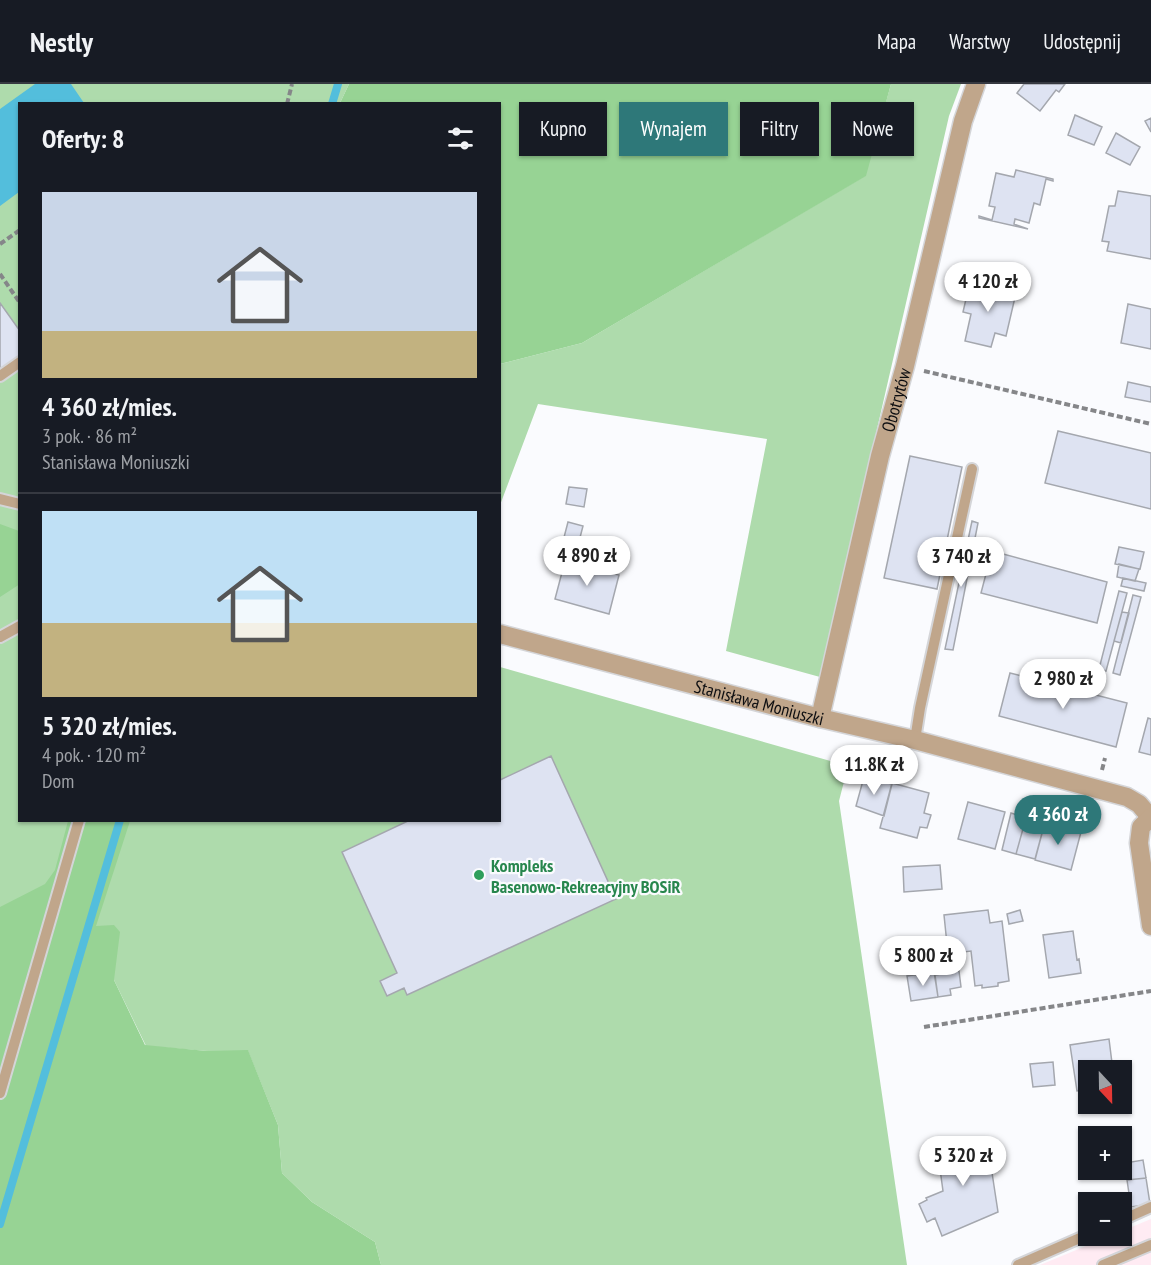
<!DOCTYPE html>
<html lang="pl">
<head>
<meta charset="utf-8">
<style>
  body { margin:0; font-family:"PT Sans Narrow",sans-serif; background:#20242c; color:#f1f3f6; height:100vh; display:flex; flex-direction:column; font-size:22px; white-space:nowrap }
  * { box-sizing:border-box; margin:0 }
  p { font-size:20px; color:#9ea1a6 }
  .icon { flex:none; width:33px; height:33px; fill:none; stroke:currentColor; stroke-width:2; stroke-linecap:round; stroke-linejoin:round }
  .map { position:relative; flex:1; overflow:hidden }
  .drawer { position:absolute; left:18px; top:18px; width:483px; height:720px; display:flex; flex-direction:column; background:#171b24; border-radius:0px; box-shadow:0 2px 4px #0004 }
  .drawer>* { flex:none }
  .banner { position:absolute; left:519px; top:18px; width:542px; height:54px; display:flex; gap:12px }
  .needle { width:39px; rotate:158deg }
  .tools { position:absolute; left:1078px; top:976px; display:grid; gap:12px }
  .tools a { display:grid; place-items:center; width:54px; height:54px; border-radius:0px; background:#171b24; box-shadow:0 2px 4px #0004; font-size:30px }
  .price { position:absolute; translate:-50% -51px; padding:0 14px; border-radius:21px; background:#fff; color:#222; font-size:20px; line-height:39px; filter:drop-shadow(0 2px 3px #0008) }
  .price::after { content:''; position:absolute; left:50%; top:36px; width:18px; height:14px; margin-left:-9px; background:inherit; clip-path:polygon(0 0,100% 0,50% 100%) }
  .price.current { background:#2e7879; color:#fff }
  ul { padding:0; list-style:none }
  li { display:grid; align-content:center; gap:12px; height:318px; padding:0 24px }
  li+li { border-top:2px solid #363941 }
  li span { display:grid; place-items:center; height:186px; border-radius:0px; color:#555 }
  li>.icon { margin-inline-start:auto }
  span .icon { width:108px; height:108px; fill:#fffc; stroke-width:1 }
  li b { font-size:26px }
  h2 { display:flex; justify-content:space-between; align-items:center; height:72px; padding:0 24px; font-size:26px }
  .pill { padding:0 21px; border-radius:0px; background:#171b24; box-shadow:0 2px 4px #0004; font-size:21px; line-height:54px }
  .pill.current { background:#2e7879; color:#fff }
  header { display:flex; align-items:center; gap:36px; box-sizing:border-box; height:84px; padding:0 30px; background:#171b24; border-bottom:2px solid #363941 }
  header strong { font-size:28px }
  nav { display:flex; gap:33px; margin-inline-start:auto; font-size:21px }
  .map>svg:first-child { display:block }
</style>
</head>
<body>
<header>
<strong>Nestly</strong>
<nav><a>Mapa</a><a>Warstwy</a><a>Udostępnij</a></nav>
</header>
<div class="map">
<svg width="1151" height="1181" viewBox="0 0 1151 1181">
  <rect width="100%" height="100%" fill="#fafbfe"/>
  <path fill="#ffebf3" d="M1151,1135V1181H1040L1110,1152H1122V1147Z"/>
  <path fill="#aedbac" d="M0,0H349L340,19L20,20V736H500V583L848,682L839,717L907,1181H381L375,1158L312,1118L282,1089L278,1041L248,967H207L146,962L114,896L0,1009Z
    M891,0H961L949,32L820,593L726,567L767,355L538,320L500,421V280L582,259L865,92Z"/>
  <path fill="#97d394" d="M349,0H891L866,92L582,259L500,280V20L340,19Z
    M0,440L19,447L20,500L0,513Z
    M68,737H130L96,842L114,841L120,848L114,896L145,961L207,967L248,966L278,1041L282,1089L312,1118L375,1158L381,1181H0V823L45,800L55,786Z"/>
  <path fill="#53bedc" d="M35,0H71L84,19L20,20L19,108L0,122V25Z"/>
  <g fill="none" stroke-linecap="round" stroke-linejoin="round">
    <path stroke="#53bedc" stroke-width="8" d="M332,20L338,0
      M0,1140L120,736"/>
  </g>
  <path fill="#dee3f2" stroke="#a4a7ae" stroke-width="1.5" d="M1024,0H1065L1059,8L1056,6L1040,27L1017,9Z
    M1075,31L1102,43L1094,61L1068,51Z
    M1151,34V48L1145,37Z
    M1116,49L1140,63L1130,81L1106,69Z
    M1016,86L1053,95V97L1046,95L1040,121L1034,119L1029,139L1015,135L1014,140L1028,145L979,134V132L992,136L995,123L989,122L996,89L1014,93Z
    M1118,107L1151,112V175L1107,167L1109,158L1102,157L1109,122H1115Z
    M970,198L1016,209L1006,252L995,249L991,263L965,257L971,230L963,228Z
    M0,219L20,247V273L0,286Z
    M1128,220L1151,225V265L1121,259Z
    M1128,298L1151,303V318L1125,313Z
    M1058,347L1151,369V425L1045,399Z
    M910,372L962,383L937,505L884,494Z
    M569,403L587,405L584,423L566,420Z
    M972,437L978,439L953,566L945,565Z
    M568,438L583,442L577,465L562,461Z
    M1119,463L1144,468L1140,485L1115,480Z
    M992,467L1107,498L1097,539L981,509Z
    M565,477L619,491L609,530L555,515Z
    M1119,480L1139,485L1135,497L1117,493Z
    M1123,494L1146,499L1144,507L1121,502Z
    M1119,507L1127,509L1106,587L1099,585Z
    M1133,511L1141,513L1120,591L1113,589Z
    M1122,528L1129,529L1121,559L1114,557Z
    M1010,589L1127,619L1116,663L999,632Z
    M1148,634L1151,635V671L1139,668Z
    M551,672L616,815L407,911L404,904L387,912L380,897L397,889L342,768L410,736H500V696Z
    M864,693L892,700L884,732L856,722Z
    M892,699L929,709L924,729L931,731L927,744L920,743L917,754L880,744Z
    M968,718L1005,728L995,765L958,755Z
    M1011,729L1026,734L1016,770L1002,766Z
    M1026,734L1045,738L1035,775L1016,770Z
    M1045,738L1081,748L1071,786L1035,776Z
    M940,781L942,805L904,808L903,783Z
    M988,826L990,839L1002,837L1009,897L998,899V902L982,904V901L975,902L971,867L948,870L944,831Z
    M1020,826L1023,837L1009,840L1007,830Z
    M1073,847L1077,876L1079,875L1081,889L1049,894L1043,851Z
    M959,887L961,903L950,905L951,911L938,913L935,891Z
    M934,888L938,913L911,917L907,892Z
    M1109,955L1113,987H1089V1005L1077,1007L1070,961Z
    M1053,978L1055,1001L1033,1003L1030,980Z
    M987,1056L998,1128L942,1152L935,1134L927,1138L919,1120L927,1116L926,1114L943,1107L937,1063Z
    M1143,1076L1146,1094L1127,1096L1125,1079Z
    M1146,1094L1150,1120L1131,1123L1127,1096Z"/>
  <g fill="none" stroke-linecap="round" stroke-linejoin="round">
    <g stroke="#d4d5d8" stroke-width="14">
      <path id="lane" d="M0,292L20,278
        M0,415L20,420
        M0,553L20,542
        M915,656L920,624L972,385
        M0,1009L79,736
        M1122,1136L1151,1123
        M1018,1181L1089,1150
        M1103,1181L1151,1161"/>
    </g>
    <g stroke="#d4d5d8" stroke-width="21">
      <g id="street">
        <path id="s1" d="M500,550L820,634L915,656L1127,713L1139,720L1150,733"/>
        <path id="s2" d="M820,634L880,372L905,282L963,37L976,0"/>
        <path d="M1151,733L1141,743L1139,759L1151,842"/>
      </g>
    </g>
    <path stroke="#858689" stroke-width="4" stroke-dasharray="6 3" stroke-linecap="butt" d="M287,20L292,0
      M0,160L20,146
      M0,190L20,219
      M924,287L1151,340
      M1102,686L1105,674
      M1089,738L1093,724
      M924,943L1151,907"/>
    <use href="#lane" stroke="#c0a68b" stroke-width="10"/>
    <use href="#street" stroke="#c0a68b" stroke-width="18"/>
  </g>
  <circle fill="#2e9e5b" stroke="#fafbfe" stroke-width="2" cx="479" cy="791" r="6"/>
  <g text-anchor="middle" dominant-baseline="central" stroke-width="4.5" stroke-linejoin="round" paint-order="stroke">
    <g font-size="18" fill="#0d0e11" stroke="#fafbfe">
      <text stroke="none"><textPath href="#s2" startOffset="327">Obotrytów</textPath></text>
      <text stroke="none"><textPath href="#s1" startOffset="268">Stanisława Moniuszki</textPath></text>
    </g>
    <g font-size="18" font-weight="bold" fill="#27864d" stroke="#fafbfe" text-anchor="start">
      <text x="491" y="781">Kompleks<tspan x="491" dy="21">Basenowo-Rekreacyjny BOSiR</tspan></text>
    </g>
  </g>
</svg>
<div class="tools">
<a><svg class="needle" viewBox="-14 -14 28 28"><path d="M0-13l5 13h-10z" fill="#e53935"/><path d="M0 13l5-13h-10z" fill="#9ea1a6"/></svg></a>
<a>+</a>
<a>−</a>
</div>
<b class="price" style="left:988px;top:229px">4 120 zł</b>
<b class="price" style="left:587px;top:503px">4 890 zł</b>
<b class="price" style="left:961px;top:504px">3 740 zł</b>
<b class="price" style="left:1063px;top:626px">2 980 zł</b>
<b class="price" style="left:874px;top:712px">11.8K zł</b>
<b class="price current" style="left:1058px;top:762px">4 360 zł</b>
<b class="price" style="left:923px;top:903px">5 800 zł</b>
<b class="price" style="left:963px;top:1103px">5 320 zł</b>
<div class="banner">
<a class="pill">Kupno</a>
<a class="pill current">Wynajem</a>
<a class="pill">Filtry</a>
<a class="pill">Nowe</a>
</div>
<section class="drawer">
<h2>Oferty: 8<svg class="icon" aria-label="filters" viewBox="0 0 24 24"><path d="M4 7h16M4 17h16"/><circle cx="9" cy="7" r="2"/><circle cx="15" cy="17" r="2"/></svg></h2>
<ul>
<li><span style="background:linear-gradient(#c9d6e8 75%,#c2b280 0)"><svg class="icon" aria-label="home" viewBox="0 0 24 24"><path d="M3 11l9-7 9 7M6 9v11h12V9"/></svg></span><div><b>4 360 zł/mies.</b><p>3 pok. · 86 m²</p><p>Stanisława Moniuszki</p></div></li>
<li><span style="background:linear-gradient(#bfe0f5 60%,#c2b280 0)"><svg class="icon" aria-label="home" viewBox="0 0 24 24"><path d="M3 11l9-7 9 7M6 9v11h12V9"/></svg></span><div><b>5 320 zł/mies.</b><p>4 pok. · 120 m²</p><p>Dom</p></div></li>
</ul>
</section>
</div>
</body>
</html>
